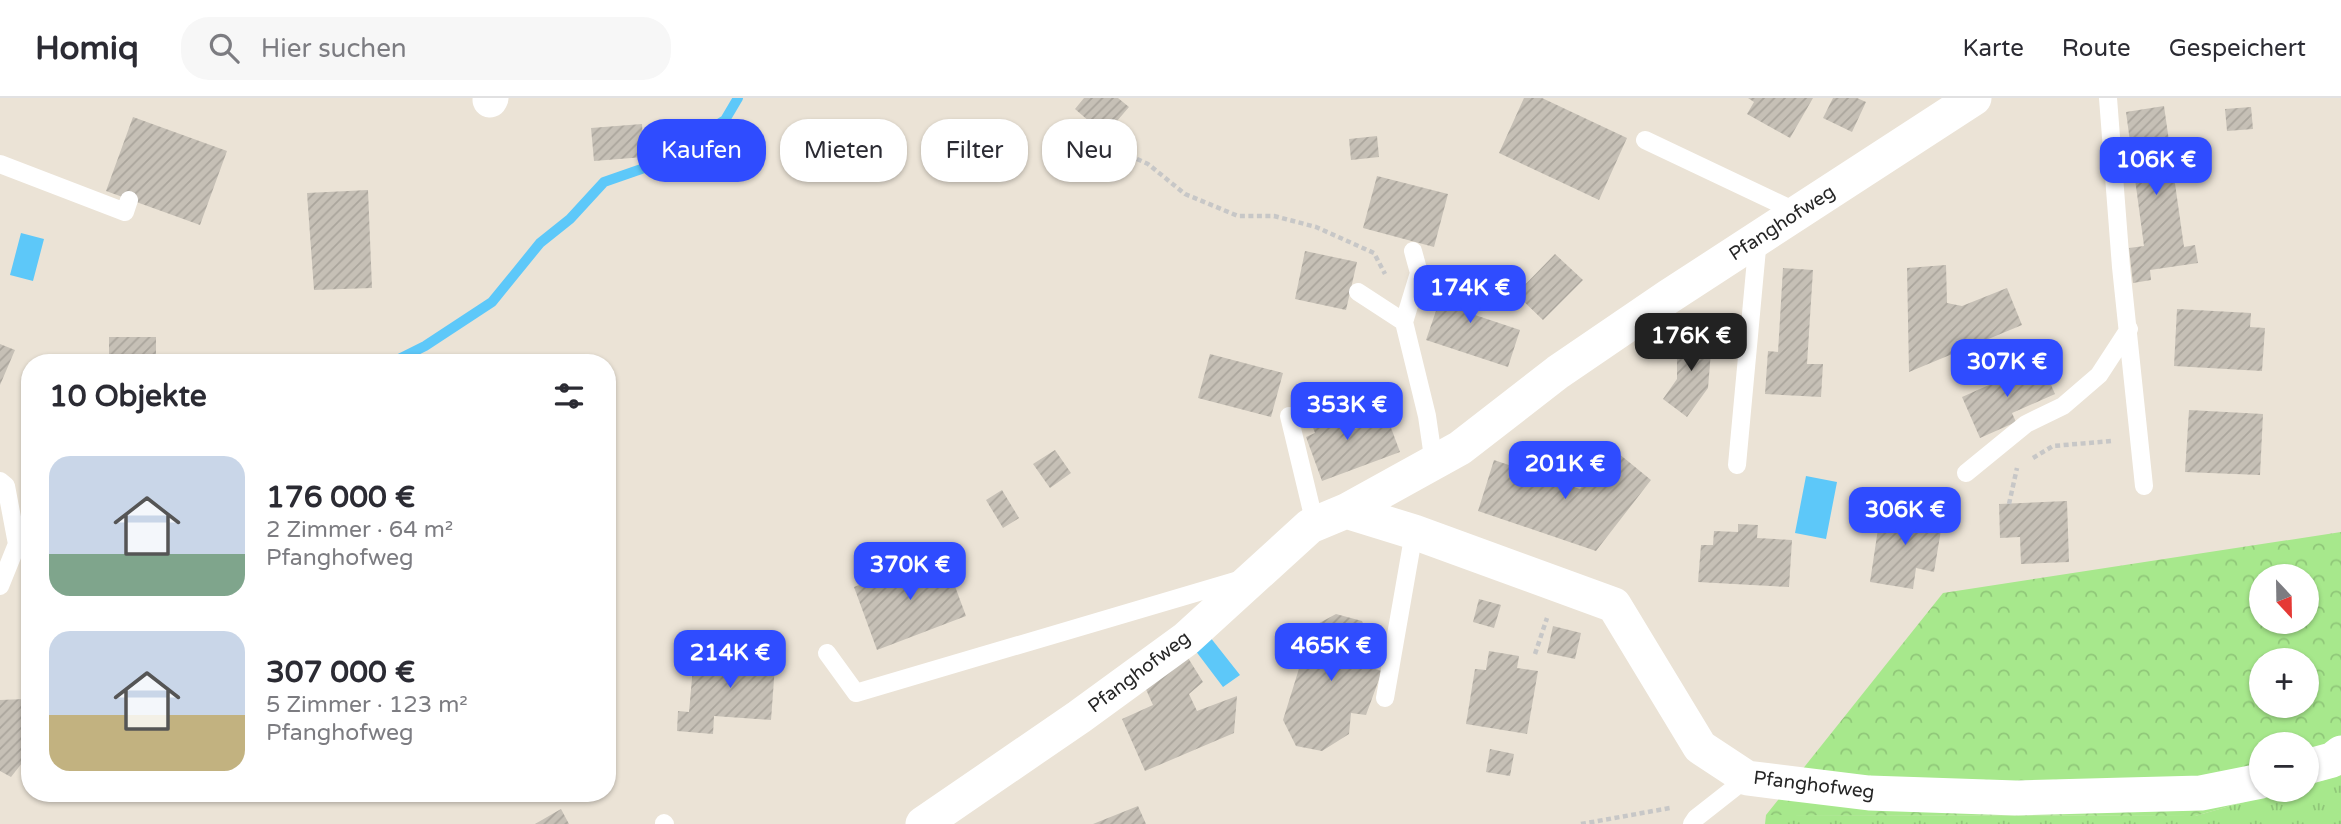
<!DOCTYPE html>
<html lang="de">
<head>
<meta charset="utf-8">
<style>
  body { margin:0; font-family:"Varela Round",sans-serif; background:#f7f7f7; color:#2b2b33; height:100vh; display:flex; flex-direction:column; font-size:26px; white-space:nowrap }
  * { box-sizing:border-box; margin:0 }
  p { font-size:23px; color:#7c7c81 }
  .icon { flex:none; width:38px; height:38px; fill:none; stroke:currentColor; stroke-width:2; stroke-linecap:round; stroke-linejoin:round }
  .map { position:relative; flex:1; overflow:hidden }
  .side { position:absolute; left:21px; top:256px; width:595px; height:448px; display:flex; flex-direction:column; background:#fff; border-radius:28px; box-shadow:0 2px 5px #0004 }
  .side>* { flex:none }
  .hud { position:absolute; left:637px; top:21px; width:665px; height:63px; display:flex; gap:14px }
  .needle { width:46px; rotate:158deg }
  .fabs { position:absolute; left:2249px; top:466px; display:grid; gap:14px }
  .fabs a { display:grid; place-items:center; width:70px; height:70px; border-radius:50%; background:#fff; box-shadow:0 2px 5px #0004; font-size:35px }
  .price { position:absolute; translate:-50% -60px; padding:0 16px; border-radius:14px; background:#2f4cff; color:#fff; font-size:23px; line-height:46px; filter:drop-shadow(0 2px 4px #0008) }
  .price::after { content:''; position:absolute; left:50%; top:42px; width:21px; height:16px; margin-left:-10px; background:inherit; clip-path:polygon(0 0,100% 0,50% 100%) }
  .price.selected { background:#222; color:#fff }
  ul { padding:0; list-style:none }
  li { display:flex; align-items:center; gap:21px; height:175px; padding:0 28px }
  li span { display:grid; place-items:center; flex:none; width:196px; height:140px; border-radius:21px; color:#555 }
  li>.icon { margin-inline-start:auto }
  span .icon { width:84px; height:84px; fill:#fffc; stroke-width:1 }
  li b { font-size:30px }
  h2 { display:flex; justify-content:space-between; align-items:center; height:84px; padding:0 28px; font-size:30px }
  .tag { padding:0 24px; border-radius:28px; background:#fff; box-shadow:0 2px 5px #0004; font-size:24px; line-height:63px }
  .tag.selected { background:#2f4cff; color:#fff }
  header { display:flex; align-items:center; gap:42px; box-sizing:border-box; height:98px; padding:0 35px; background:#fff; border-bottom:2px solid #e1e1e2 }
  header strong { font-size:33px }
  nav { display:flex; gap:38px; margin-inline-start:auto; font-size:24px }
  .search { width:490px; height:63px; background:#f7f7f7; display:flex; align-items:center; gap:18px; box-sizing:border-box; padding:0 24px; border-radius:28px; color:#7c7c81; font-size:26px }
  .map>svg:first-child { display:block }
</style>
</head>
<body>
<header>
<strong>Homiq</strong>
<div class="search"><svg class="icon" aria-label="search" viewBox="0 0 24 24"><circle cx="10" cy="10" r="6"/><path d="M15 15l6 6"/></svg>Hier suchen</div>
<nav><a>Karte</a><a>Route</a><a>Gespeichert</a></nav>
</header>
<div class="map">
<svg width="2341" height="726" viewBox="0 0 2341 726">
  <defs>
    <pattern id="grass-tufts" width="24" height="20" patternUnits="userSpaceOnUse" patternTransform="scale(1.75)"><rect width="24" height="20" fill="#a7e88c"/><path d="M3 7l-1-3M5 7V3M7 7l1-3M15 17l-1-3M17 17v-4M19 17l1-3" fill="none" stroke="#90c779"/></pattern>
    <pattern id="forest-crowns" width="20" height="18" patternUnits="userSpaceOnUse" patternTransform="scale(1.75)"><rect width="20" height="18" fill="#a7e88c"/><path d="M2 6a3 3 0 1 1 6 0M12 15a3 3 0 1 1 6 0" fill="none" stroke="#90c779"/></pattern>
    <pattern id="building-hatch" width="6" height="6" patternUnits="userSpaceOnUse" patternTransform="scale(1.75)"><rect width="6" height="6" fill="#c6c0b6"/><path d="M-1 1l2-2M0 6l6-6M5 7l2-2" fill="none" stroke="#aaa59c"/></pattern>
  </defs>
  <rect width="100%" height="100%" fill="#ebe3d6"/>
  <path fill="url(#grass-tufts)" d="M2341,677V726H1765L1766,717L2195,718L2290,691H2306L2307,687Z"/>
  <path fill="url(#forest-crowns)" fill-rule="evenodd" d="M2341,434V677L2307,687L2306,646H2261V691H2290L2195,718L1766,717L1943,495ZM2261,478H2306V523H2261ZM2261,562H2306V607H2261Z"/>
  <path fill="#5dc8f9" d="M21,135L44,141L33,183L10,177Z
    M1806,378L1837,384L1826,441L1795,435Z
    M1210,539L1240,577L1223,589L1195,552Z"/>
  <g fill="none" stroke-linecap="round" stroke-linejoin="round">
    <path stroke="#5dc8f9" stroke-width="10" d="M393,264L425,248L492,204L540,145L570,121L604,84L650,68L725,22L738,0"/>
  </g>
  <path fill="url(#building-hatch)" d="M1084,0H1118L1129,9L1105,37L1075,11Z
    M1524,0H1542L1627,40L1599,102L1499,55Z
    M1748,0H1813L1790,40L1747,16L1754,4Z
    M1833,0H1857L1866,4L1852,34L1823,20Z
    M2164,8L2184,149L2195,147L2198,165L2150,172L2151,182L2133,185L2129,150L2144,148L2126,14Z
    M2251,9L2253,31L2227,33L2225,11Z
    M133,19L227,53L200,127L106,93Z
    M642,26L644,59L594,63L591,30Z
    M1377,38L1379,59L1351,62L1349,41Z
    M1377,78L1448,96L1434,149L1363,130Z
    M368,92L372,190L314,192L307,95Z
    M1305,153L1357,164L1346,212L1295,201Z
    M1555,156L1583,182L1543,222L1516,196Z
    M1946,167L1947,205L1962,208L2007,190L2022,227L1909,274L1907,170Z
    M1783,170L1813,172L1807,266H1823L1821,299L1765,296L1768,253L1778,254Z
    M1450,172L1477,181L1466,214L1520,232L1508,269L1426,242Z
    M2177,211L2251,215L2250,229L2265,230L2262,273L2174,268Z
    M1713,229L1708,290L1687,319L1663,301L1677,281V249Z
    M109,239H156V264H109Z
    M0,246L15,252L0,287Z
    M1210,256L1283,275L1271,319L1198,300Z
    M2041,264L2055,296L2012,315L2016,324L1980,340L1962,299Z
    M1336,302L1347,334L1387,319L1400,354L1322,383L1306,339L1315,335L1307,313Z
    M2189,312L2263,316L2260,377L2185,374Z
    M1613,351L1651,382L1596,453L1478,413L1494,362L1580,391Z
    M1055,352L1071,375L1050,390L1033,366Z
    M1002,392L1019,420L1003,430L986,402Z
    M2067,403L2069,464L2021,466L2020,439L2000,440L1999,406Z
    M1881,411L1943,420L1934,474L1916,470L1913,491L1870,484Z
    M1738,426L1758,427L1757,440L1792,442L1789,489L1698,484L1701,447H1713L1714,433L1738,434Z
    M943,456L966,518L877,552L854,489Z
    M1479,501L1501,507L1494,530L1473,524Z
    M1336,516L1362,523L1373,549L1368,569L1382,573L1366,617L1351,615L1349,636L1322,653L1296,648L1283,622L1312,529Z
    M1553,528L1581,535L1575,561L1547,555Z
    M742,551L776,554L771,622L714,618L713,636L677,633L678,613L689,614L694,558L742,562Z
    M1489,553L1519,558L1517,570L1538,573L1527,636L1466,626L1475,571L1486,572Z
    M1185,555L1203,584L1189,596L1197,613L1237,598L1234,635L1145,673L1122,621L1153,607L1144,587Z
    M26,601L30,620V668L22,665L11,679L0,673V602Z
    M1490,651L1514,656L1510,678L1486,674Z
    M1138,708L1146,726H1093Z
    M561,711L569,726H535Z"/>
  <g fill="none" stroke-linecap="round" stroke-linejoin="round">
    <path stroke="#c7c7c7" stroke-width="4.5" stroke-dasharray="5 3.5" stroke-linecap="butt" d="M1106,47L1148,66L1185,96L1238,118H1274L1316,129L1374,155L1385,176
      M2033,360L2053,348L2111,343
      M2009,406L2017,370
      M1535,556L1547,520
      M1581,726L1670,710"/>
    <path stroke="#fff" stroke-width="18" d="M2108,0L2121,169L2144,388
      M1645,42L1799,115
      M0,66L125,114L129,102
      M1358,194L1404,224L1427,318L1434,366
      M1404,224L1419,175L1413,153
      M1289,318L1315,426
      M1737,367L1758,140
      M1966,375L2026,326L2063,308L2099,277L2129,231
      M0,383L6,388L17,446L0,488
      M827,555L856,595L1239,482
      M1385,600L1414,434
      M664,725L665,726
      M1692,726L1696,720L1747,680"/>
    <path stroke="#fff" stroke-width="35" d="M490,2L491,0
      M1346,413L1414,434L1614,507L1700,649L1747,680L1869,695L2016,700L2201,695L2261,683
      M2306,669L2332,662L2341,655
      M923,726L1079,619L1186,541L1310,428L1346,413L1460,350L1558,274L1668,199L1974,0"/>
  </g>
  <g text-anchor="middle" dominant-baseline="central" stroke-width="5" stroke-linejoin="round" paint-order="stroke">
    <g font-size="19" fill="#262626" stroke="#fff">
      <text transform="translate(1782 125) rotate(-33)">Pfanghofweg</text>
      <text transform="translate(1139 574) rotate(-37)">Pfanghofweg</text>
      <text transform="translate(1814 687) rotate(7)">Pfanghofweg</text>
    </g>
  </g>
</svg>
<div class="fabs">
<a><svg class="needle" viewBox="-14 -14 28 28"><path d="M0-13l5 13h-10z" fill="#e53935"/><path d="M0 13l5-13h-10z" fill="#7c7c81"/></svg></a>
<a>+</a>
<a>−</a>
</div>
<b class="price" style="left:2156px;top:99px">106K €</b>
<b class="price" style="left:1470px;top:227px">174K €</b>
<b class="price selected" style="left:1691px;top:275px">176K €</b>
<b class="price" style="left:2007px;top:301px">307K €</b>
<b class="price" style="left:1347px;top:344px">353K €</b>
<b class="price" style="left:1565px;top:403px">201K €</b>
<b class="price" style="left:1905px;top:449px">306K €</b>
<b class="price" style="left:910px;top:504px">370K €</b>
<b class="price" style="left:1331px;top:585px">465K €</b>
<b class="price" style="left:730px;top:592px">214K €</b>
<div class="hud">
<a class="tag selected">Kaufen</a>
<a class="tag">Mieten</a>
<a class="tag">Filter</a>
<a class="tag">Neu</a>
</div>
<section class="side">
<h2>10 Objekte<svg class="icon" aria-label="filters" viewBox="0 0 24 24"><path d="M4 7h16M4 17h16"/><circle cx="9" cy="7" r="2"/><circle cx="15" cy="17" r="2"/></svg></h2>
<ul>
<li><span style="background:linear-gradient(#c9d6e8 70%,#7fa58c 0)"><svg class="icon" aria-label="home" viewBox="0 0 24 24"><path d="M3 11l9-7 9 7M6 9v11h12V9"/></svg></span><div><b>176 000 €</b><p>2 Zimmer · 64 m²</p><p>Pfanghofweg</p></div></li>
<li><span style="background:linear-gradient(#c9d6e8 60%,#c2b280 0)"><svg class="icon" aria-label="home" viewBox="0 0 24 24"><path d="M3 11l9-7 9 7M6 9v11h12V9"/></svg></span><div><b>307 000 €</b><p>5 Zimmer · 123 m²</p><p>Pfanghofweg</p></div></li>
</ul>
</section>
</div>
</body>
</html>
